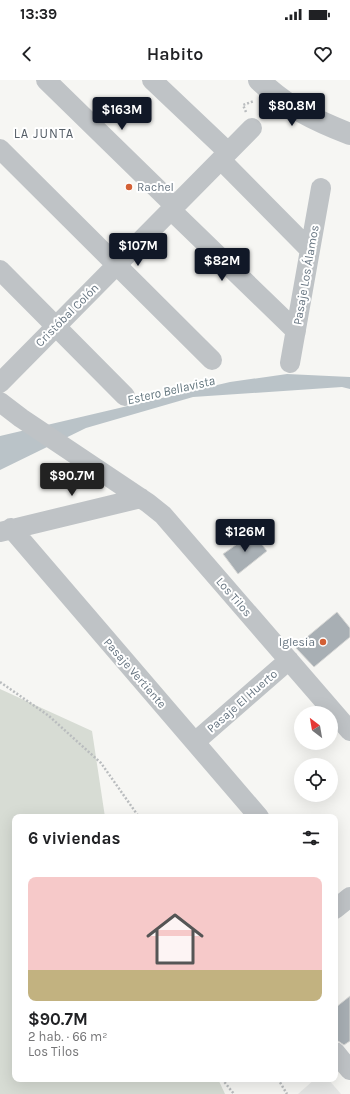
<!DOCTYPE html>
<html lang="es">
<head>
<meta charset="utf-8">
<style>
  body { margin:0; font-family:Karla,sans-serif; background:#f2f2f2; color:#202124; height:100vh; display:flex; flex-direction:column; font-size:15px; white-space:nowrap }
  * { box-sizing:border-box; margin:0 }
  p { font-size:13px; color:#757577 }
  .icon { flex:none; width:22px; height:22px; fill:none; stroke:currentColor; stroke-width:2; stroke-linecap:round; stroke-linejoin:round }
  .map { position:relative; flex:1; overflow:hidden }
  .drawer { position:absolute; left:12px; top:734px; width:326px; height:268px; display:flex; flex-direction:column; background:#fff; border-radius:8px; box-shadow:0 4px 16px #0002 }
  .drawer>* { flex:none }
  .needle { width:26px; rotate:329deg }
  .tools { position:absolute; left:294px; top:626px; display:grid; gap:8px }
  .tools a { display:grid; place-items:center; width:44px; height:44px; border-radius:50%; background:#fff; box-shadow:0 4px 16px #0002; font-size:20px }
  .price { position:absolute; translate:-50% -34px; padding:0 9px; border-radius:4px; background:#111827; color:#fff; font-size:13px; line-height:26px; filter:drop-shadow(0 1px 2px #0008) }
  .price::after { content:''; position:absolute; left:50%; top:24px; width:12px; height:9px; margin-left:-6px; background:inherit; clip-path:polygon(0 0,100% 0,50% 100%) }
  .price.on { background:#222; color:#fff }
  ul { padding:0; list-style:none }
  li { display:grid; align-content:center; gap:8px; height:212px; padding:0 16px }
  li+li { border-top:1px solid #e0e0e0 }
  li span { display:grid; place-items:center; height:124px; border-radius:8px; color:#555 }
  li>.icon { margin-inline-start:auto }
  span .icon { width:72px; height:72px; fill:#fffc; stroke-width:1 }
  li b { font-size:17px }
  h2 { display:flex; justify-content:space-between; align-items:center; height:48px; padding:0 16px; font-size:17px }
  .status { display:flex; justify-content:space-between; align-items:center; height:28px; padding:0 20px; background:#fff; direction:ltr }
  .status svg { height:11px; fill:currentColor }
  header { display:flex; justify-content:space-between; align-items:center; height:52px; padding:0 16px; background:#fff; font-size:18px; font-weight:600 }
  .map>svg:first-child { display:block }
</style>
</head>
<body>
<div class="status"><b>13:39</b><svg viewBox="0 0 49 12"><path d="M0 12V9h3v3zM5 12V6h3v6zM10 12V3h3v9zM15 12V0h3v12zM26 1h20v11H26zM47 4h2v5h-2z"/></svg></div>
<header><svg class="icon" aria-label="back" viewBox="0 0 24 24"><path d="M15 5l-7 7 7 7"/></svg>Habito<svg class="icon" aria-label="heart" viewBox="0 0 24 24"><path d="M12 20l-8-8c-3-5 5-10 8-4 3-6 11-1 8 4z"/></svg></header>
<div class="map">
<svg width="350" height="1014" viewBox="0 0 350 1014">
  <rect width="100%" height="100%" fill="#f6f6f3"/>
  <path fill="#e6e7e6" d="M315,999H328L341,1014H298Z"/>
  <path fill="#d7dcd4" d="M0,609L92,651L105,737H15V999H218L225,1014H0Z"/>
  <path fill="#bac3c8" d="M287,294L350,297V309L342,307L193,317L86,348L0,390V356L230,302Z"/>
  <path fill="#a8afb4" stroke="#d7d7d5" d="M253,453L267,471L238,494L223,474Z
    M337,532L350,548V557L314,587L295,567Z
    M350,916V961L344,965L335,959V928Z"/>
  <g fill="none" stroke-linecap="round" stroke-linejoin="round">
    <path stroke="#b9bcbe" stroke-width="2.5" stroke-dasharray="2 2" stroke-linecap="butt" d="M246,32L243,25L254,21
      M0,602L49,636L101,683L139,737
      M222,999L234,1014
      M278,999L287,1014"/>
    <path stroke="#bfc3c6" stroke-width="20" d="M46,0L175,126
      M152,0L228,72
      M0,69L212,280
      M221,80L310,170
      M171,130L296,251
      M0,190L125,316
      M290,283L321,108
      M0,303L252,48
      M0,322L21,338L148,423L163,435L350,651
      M11,448L259,737
      M0,452L141,418
      M195,662L289,580
      M335,829L350,817
      M335,972L350,990"/>
    <path stroke="#bfc3c6" stroke-width="22" d="M259,0C287,27 314,40 350,54"/>
  </g>
  <g fill="#d36035" stroke="#fff" stroke-width="1.5">
    <circle cx="129" cy="107" r="4"/>
    <circle cx="323" cy="562" r="4"/>
  </g>
  <g text-anchor="middle" dominant-baseline="central" stroke-width="4" stroke-linejoin="round" paint-order="stroke">
    <g font-size="12" fill="#677581" stroke="#fff" text-anchor="start">
      <text x="137" y="107">Rachel</text>
      <text x="315" y="562" text-anchor="end">Iglesia</text>
    </g>
    <g font-size="12" fill="#677581" stroke="#fff">
      <text transform="translate(306 195) rotate(-80)">Pasaje Los Álamos</text>
      <text transform="translate(67 235) rotate(-45)">Cristóbal Colón</text>
      <text transform="translate(234 517) rotate(49)">Los Tilos</text>
      <text transform="translate(135 593) rotate(49)">Pasaje Vertiente</text>
      <text transform="translate(242 621) rotate(-41)">Pasaje El Huerto</text>
    </g>
    <g font-size="13" letter-spacing="1" fill="#555e67" stroke="#fff">
      <text x="44" y="53">LA JUNTA</text>
    </g>
    <g font-size="13" font-style="italic" fill="#63767e" stroke="#fff">
      <text transform="translate(171 310) rotate(-13)">Estero Bellavista</text>
    </g>
  </g>
</svg>
<div class="tools">
<a><svg class="needle" viewBox="-14 -14 28 28"><path d="M0-13l5 13h-10z" fill="#e53935"/><path d="M0 13l5-13h-10z" fill="#757577"/></svg></a>
<a><svg class="icon" aria-label="locate" viewBox="0 0 24 24"><circle cx="12" cy="12" r="6"/><path d="M12 2v4M12 18v4M2 12h4M18 12h4"/></svg></a>
</div>
<b class="price" style="left:292px;top:47px">$80.8M</b>
<b class="price" style="left:122px;top:51px">$163M</b>
<b class="price" style="left:138px;top:187px">$107M</b>
<b class="price" style="left:222px;top:202px">$82M</b>
<b class="price on" style="left:72px;top:417px">$90.7M</b>
<b class="price" style="left:245px;top:473px">$126M</b>
<section class="drawer">
<h2>6 viviendas<svg class="icon" aria-label="filters" viewBox="0 0 24 24"><path d="M4 7h16M4 17h16"/><circle cx="9" cy="7" r="2"/><circle cx="15" cy="17" r="2"/></svg></h2>
<ul>
<li><span style="background:linear-gradient(#f6c9c9 75%,#c2b280 0)"><svg class="icon" aria-label="home" viewBox="0 0 24 24"><path d="M3 11l9-7 9 7M6 9v11h12V9"/></svg></span><div><b>$90.7M</b><p>2 hab. · 66 m²</p><p>Los Tilos</p></div></li>
</ul>
</section>
</div>
</body>
</html>
